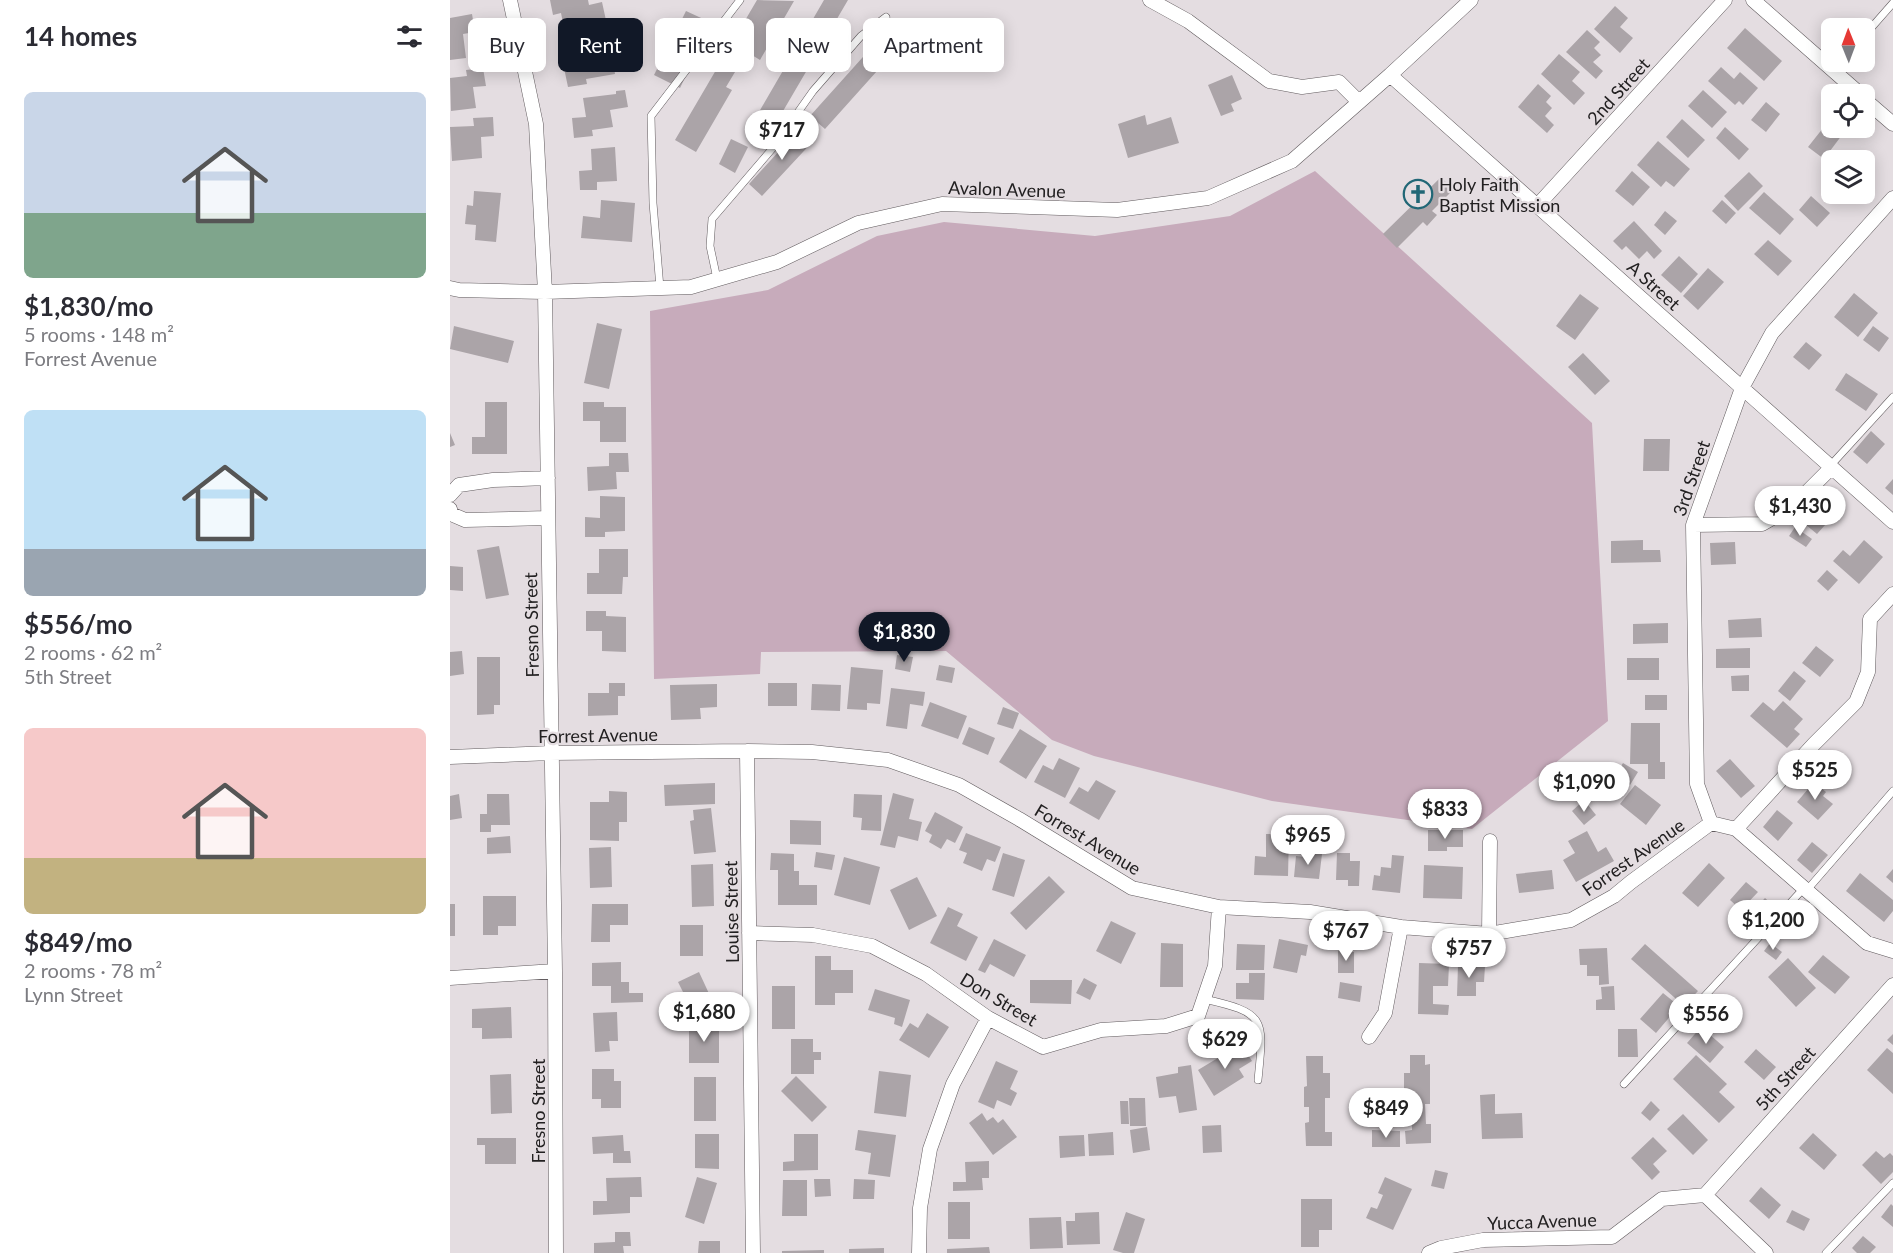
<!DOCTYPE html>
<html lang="en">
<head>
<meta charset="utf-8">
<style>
  body { margin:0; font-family:Lato,sans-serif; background:#f2f2f3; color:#2b2b33; height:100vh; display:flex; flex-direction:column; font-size:22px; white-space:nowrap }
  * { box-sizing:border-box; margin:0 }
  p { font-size:20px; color:#7c7c81 }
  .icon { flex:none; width:33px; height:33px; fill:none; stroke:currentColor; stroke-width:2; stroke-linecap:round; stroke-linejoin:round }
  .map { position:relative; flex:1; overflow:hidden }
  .side { display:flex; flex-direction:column; background:#fff; width:450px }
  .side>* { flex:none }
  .guide { position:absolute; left:18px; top:18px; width:570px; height:54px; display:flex; gap:12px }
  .needle { width:39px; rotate:359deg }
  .fabs { position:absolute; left:1371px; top:18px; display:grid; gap:12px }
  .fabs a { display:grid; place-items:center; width:54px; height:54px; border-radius:9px; background:#fff; box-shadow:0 3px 15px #0003; font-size:30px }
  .price { position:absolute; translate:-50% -51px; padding:0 14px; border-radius:21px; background:#fff; color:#222; font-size:20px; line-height:39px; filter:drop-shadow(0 2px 3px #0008) }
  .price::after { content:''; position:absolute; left:50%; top:36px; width:18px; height:14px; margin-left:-9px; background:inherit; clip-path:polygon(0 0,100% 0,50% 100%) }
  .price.selected { background:#111827; color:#fff }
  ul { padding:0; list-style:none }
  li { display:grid; align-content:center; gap:12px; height:318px; padding:0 24px }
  li span { display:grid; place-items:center; height:186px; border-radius:9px; color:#555 }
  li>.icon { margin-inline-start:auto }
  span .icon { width:108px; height:108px; fill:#fffc; stroke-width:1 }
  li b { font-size:26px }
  h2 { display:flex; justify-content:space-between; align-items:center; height:72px; padding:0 24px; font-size:26px }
  .chip { padding:0 21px; border-radius:9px; background:#fff; box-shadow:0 3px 15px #0003; font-size:21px; line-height:54px }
  .chip.selected { background:#111827; color:#fff }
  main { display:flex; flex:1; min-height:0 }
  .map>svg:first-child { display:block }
</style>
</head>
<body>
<main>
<section class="side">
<h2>14 homes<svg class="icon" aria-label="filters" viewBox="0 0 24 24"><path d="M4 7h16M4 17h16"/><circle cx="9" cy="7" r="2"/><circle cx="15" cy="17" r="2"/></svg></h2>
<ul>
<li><span style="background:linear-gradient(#c9d6e8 65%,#7fa58c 0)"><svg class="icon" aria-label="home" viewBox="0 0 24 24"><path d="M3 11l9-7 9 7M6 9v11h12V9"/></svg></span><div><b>$1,830/mo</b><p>5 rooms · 148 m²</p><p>Forrest Avenue</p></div></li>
<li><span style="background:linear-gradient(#bfe0f5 75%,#9aa5b1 0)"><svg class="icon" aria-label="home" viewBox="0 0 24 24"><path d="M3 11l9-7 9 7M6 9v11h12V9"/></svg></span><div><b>$556/mo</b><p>2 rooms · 62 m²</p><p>5th Street</p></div></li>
<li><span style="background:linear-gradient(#f6c9c9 70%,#c2b280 0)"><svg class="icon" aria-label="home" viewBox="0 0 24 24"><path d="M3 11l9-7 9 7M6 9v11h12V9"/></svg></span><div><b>$849/mo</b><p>2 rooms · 78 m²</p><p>Lynn Street</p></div></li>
</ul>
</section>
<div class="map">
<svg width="1443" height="1253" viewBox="0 0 1443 1253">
  <rect width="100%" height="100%" fill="#e4dde1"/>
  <path fill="#c7abbb" d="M865,171L1142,423L1158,721L1022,829L822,801L644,756L602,740L496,651L311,652L310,674L204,679L200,311L318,290L427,236L494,222L645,236L780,216Z"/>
  <path fill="#aba4a8" d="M100,0H138L139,5L152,2L157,25L115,33L111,13L103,15Z
    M307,0L344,1L310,60L297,52L276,87L282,90L246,152L225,140Z
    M374,0H398L312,147L297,138L304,125L302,124Z
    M1165,6L1178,18L1170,27L1183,38L1170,53L1144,29Z
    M236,11L262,23L230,88L204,75Z
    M22,14L25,32L13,34L16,58L0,60V18Z
    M442,23L455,36L439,52L426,39Z
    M1295,28L1332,61L1314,81L1277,48Z
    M1137,30L1150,42L1144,48L1151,55L1143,62L1153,71L1146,79L1116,52Z
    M149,40L152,55L162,53L165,74L136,79L137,84L118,87L114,68L128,65L125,45Z
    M421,48L436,61L375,129L360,116Z
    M1109,54L1130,72L1122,81L1135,93L1124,105L1091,74Z
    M1271,67L1284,79L1290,72L1308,88L1293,105L1289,101L1285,105L1258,81Z
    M33,68L36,86L23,87L26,108L1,111L0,78L17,76L16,70Z
    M782,75L792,99L781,104L784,111L771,116L758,85Z
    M1088,84L1101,96L1096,102L1102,108L1095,116L1104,125L1097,133L1068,107Z
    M175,90L178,107L160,110L163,127L142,130L143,136L124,138L122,118L136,117L133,98L166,94V91Z
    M1253,90L1277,112L1262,128L1238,106Z
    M1316,102L1330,114L1316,132L1301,120Z
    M695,115L697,125L721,117L729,143L678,158L668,124Z
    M43,117L44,136L31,137L32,158L2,161L0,127L24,126L23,118Z
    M1232,119L1255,140L1238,158L1216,137Z
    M1377,123L1392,135L1374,159L1358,147Z
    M352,126L366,138L312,196L299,184Z
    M1275,127L1299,149L1289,160L1266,138Z
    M281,139L298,147L285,173L269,164Z
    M1208,141L1240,169L1224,187L1216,181L1211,187L1187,165Z
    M165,147L167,181L147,182V190H130L129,171L142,170L141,149Z
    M1182,171L1200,187L1183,206L1165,191Z
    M1299,172L1313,186L1288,211L1274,196Z
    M991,177L1003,190L982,211L987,215L977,226L973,222L947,248L933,234Z
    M24,191L51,193L46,242L25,240L26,225L15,224L17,205L23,206Z
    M1314,192L1344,219L1330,235L1299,208Z
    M1361,196L1380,213L1367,227L1349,210Z
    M151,200L185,203L182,242L131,238L133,216L150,218Z
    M1272,200L1286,213L1276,224L1262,211Z
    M1215,211L1227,221L1215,235L1204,225Z
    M1184,221L1212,251L1204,259L1197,251L1189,259L1176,246L1172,250L1163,241Z
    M1318,240L1342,261L1328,276L1304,254Z
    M1229,256L1248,274L1231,293L1211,275Z
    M1258,268L1274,282L1248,310L1233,296Z
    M1404,293L1428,313L1408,337L1384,317Z
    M1130,294L1149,308L1125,340L1106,326Z
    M147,323L172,329L159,389L134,383Z
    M4,326L64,341L58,363L0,349Z
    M1423,326L1439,338L1429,352L1413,340Z
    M1356,342L1372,355L1359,370L1343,357Z
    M1133,353L1160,381L1145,395L1118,367Z
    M1396,373L1428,394L1416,411L1385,390Z
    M35,402H57V454H22V437H35Z
    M133,402H154V407H176V442H150V421H133Z
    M1421,431L1435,444L1417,464L1403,452Z
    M0,433L5,445L0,447Z
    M1194,439H1220L1219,471H1193Z
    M159,453H178L179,472H166L167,489L138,491L137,467L159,466Z
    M1443,479V495L1435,488Z
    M150,496L175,497V531L155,532V537H135V517L150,518Z
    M1372,505L1384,515L1367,534L1355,524Z
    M1345,527L1362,539L1356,547L1339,536Z
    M1193,540V550H1210L1211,562L1161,563V541Z
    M1414,540L1433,557L1409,584L1383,561L1393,550L1400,556Z
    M1285,542L1286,564L1261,565L1260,543Z
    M49,546L59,595L36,599L27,550Z
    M149,549H178V577H173L172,594H137V573H149Z
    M0,566L13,567V591L0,590Z
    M1377,570L1388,580L1378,591L1367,581Z
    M136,611H156V616L176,617V652L152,651V631H136Z
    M1311,618L1312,637L1279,638L1278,620Z
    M1218,623V643L1183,644V624Z
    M1366,646L1384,660L1370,677L1352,663Z
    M1300,648V668H1266V649Z
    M12,651L14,674L0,676V652Z
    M447,655L463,657L460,672L445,669Z
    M27,657H50V705H44V714L27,715Z
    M1177,658H1209V680H1177Z
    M489,665L505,668L502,683L486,680Z
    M401,667L433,670L430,704L417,703V710L397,709Z
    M1344,671L1356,681L1340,701L1328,691Z
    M1299,675V691H1282L1281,676Z
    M159,683H175V696H168V715L138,716V693H159Z
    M318,683H347V706H318Z
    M267,684V707L250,708L251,719L221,720L220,685Z
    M362,684L391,685L390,711L361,710Z
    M441,688L475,692L473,706L460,704L457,729L436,726Z
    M1195,695H1217V710H1195Z
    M1333,701L1353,719L1344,729L1350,734L1337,748L1300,716L1313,702L1324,711Z
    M480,702L517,716L508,739L471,726Z
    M553,707L569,713L563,729L547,724Z
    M1181,723H1210V762H1215V779H1198V764H1180Z
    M519,727L545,738L538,755L512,744Z
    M570,729L597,746L576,779L549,762Z
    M609,758L630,768L615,798L584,782L593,765L603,770Z
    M1280,759L1305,786L1291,798L1266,771Z
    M1173,763L1188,772L1180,785L1165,775Z
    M646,780L666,791L649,820L619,803L629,787L638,792Z
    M1364,782L1376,792L1373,796L1383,804L1368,820L1347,802Z
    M265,783V804L215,806L214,785Z
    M1185,785L1211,805L1196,825L1170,804Z
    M159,791L177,792V822H169V841L140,840V802H159Z
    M443,793L464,799L459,819L472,822L468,841L448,836L445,848L430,845Z
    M9,794L12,818L0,820V796Z
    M37,794H59L60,825H41V832H30V814H37Z
    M404,794L432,795L431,831L411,830L412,818L403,817Z
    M1134,800L1146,815L1134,825L1122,811Z
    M261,808L266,852L244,854L240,821L244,820L243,810Z
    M1327,810L1343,823L1328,841L1313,827Z
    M485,812L513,827L505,843L497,839L491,849L479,842L482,835L475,831Z
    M340,820L371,821V845L340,844Z
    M978,830H1013V847H997V851H978Z
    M1137,831L1148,852L1156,847L1164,861L1126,882L1113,860L1125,853L1118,841Z
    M516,833L551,847L545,862L537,859L532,871L513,863L517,853L509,850Z
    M816,834H839L838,876L804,875L805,856L816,857Z
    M60,836L61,853L37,854V838Z
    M1362,842L1378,855L1362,873L1347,860Z
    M161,847L162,887L140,888L139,848Z
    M366,852L385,855L382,870L364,867Z
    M855,852L872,854L869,879L844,877L846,856L855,857Z
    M321,853L344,854V871H349V885H367V905H328V870H320Z
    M553,853L575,860L564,897L542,890Z
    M887,853H900V861H910L909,886H898V880H886Z
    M942,855L954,856L950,893L922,890L924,875L930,876L931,867L941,868Z
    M394,857L430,867L420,905L384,895Z
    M1259,863L1275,878L1248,907L1232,893Z
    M263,864L264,906L242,907L241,865Z
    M974,865L1013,867L1012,899L973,898Z
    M1443,869V883L1436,877Z
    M1102,870L1104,889L1069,893L1066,874Z
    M1410,873L1443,900V911L1434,922L1396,891Z
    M599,876L615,892L576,930L560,913Z
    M467,877L487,916L459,930L440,890Z
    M1296,882L1308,892L1291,910L1280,900Z
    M33,896H66V926H48V935H33Z
    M1315,898L1327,909L1310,927L1298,916Z
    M0,904H5V936H0Z
    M142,904H178V925H160V942H141Z
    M498,907L513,914L507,926L528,937L516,961L480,943Z
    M661,921L686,933L671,964L646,951Z
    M230,925H253V956H230Z
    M544,939L576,955L564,977L540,964L535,973L528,970Z
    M829,939L858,945L856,956L851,955L847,973L823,968Z
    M711,943L733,944V987H710Z
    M1320,943L1332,952L1326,960L1314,951Z
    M787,944L815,945L814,970H786Z
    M1195,944L1248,991L1234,1006L1181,959Z
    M1157,948L1159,984L1149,985V976H1137V965H1130L1129,949Z
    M888,951L904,952V973H888Z
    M1373,955L1400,977L1385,994L1358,972Z
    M365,956H381V970H403V993H385V1005H365Z
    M1338,958L1366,988L1346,1007L1318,977Z
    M171,962V982H179V993H193V1002L161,1003V986H142V963Z
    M969,963L999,964L998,986H983V1004L999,1005L998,1015L968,1014Z
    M1008,965L1035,966L1034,982H1026V996H1007Z
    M249,972L268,1013L253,1020L249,1011L236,1017L230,1003L237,1000L228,982Z
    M799,973H815L814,1000L786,999V983H799Z
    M634,978L647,985L640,1000L626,993Z
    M580,980H622L621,1004L580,1003Z
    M890,982L912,986L910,1002L888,998Z
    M322,986H345V1029H322Z
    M1164,986L1165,1010H1146V1000L1152,999L1151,987Z
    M425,989L460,1000L452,1027L444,1024L445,1018L418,1010Z
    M1213,993L1229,1006L1206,1033L1190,1019Z
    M61,1007L62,1038L32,1039V1028H22V1009Z
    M167,1012L168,1041H159L160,1051L145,1052L143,1013Z
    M477,1013L499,1027L479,1058L449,1040L460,1023L468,1028Z
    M239,1023H269V1063H239Z
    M1251,1027L1274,1047L1260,1063L1237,1043Z
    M1168,1029H1187L1188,1057H1168Z
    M1443,1034V1045L1437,1040Z
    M341,1039H363V1052H371V1060H364V1074H341Z
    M791,1044L802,1061L789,1069L794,1077L764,1096L748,1070Z
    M1437,1048L1443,1053V1094L1417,1070Z
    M1306,1049L1326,1067L1314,1080L1294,1062Z
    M960,1055H975V1065L980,1064V1104H975L976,1124H981V1143L956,1144L955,1131L962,1130L961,1097H954V1073H960Z
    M1246,1055L1277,1084L1269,1092L1285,1107L1269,1123L1223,1079Z
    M856,1056H873V1073H880V1098H875V1132H882V1146H856L855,1123L859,1122V1107H854V1087L857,1086Z
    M546,1061L568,1071L560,1089L567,1093L561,1106L547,1100L544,1109L528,1102Z
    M741,1065L747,1110L729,1113L726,1096L709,1098L706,1077L728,1073V1067Z
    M142,1069H164V1081H171V1108H151V1099H142Z
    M429,1071L461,1075L456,1117L424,1113Z
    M61,1074L62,1113L41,1114L40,1075Z
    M346,1076L377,1107L362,1122L331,1091Z
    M244,1077H266V1121H244Z
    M1045,1094V1114L1072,1113L1073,1138L1032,1139L1030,1095Z
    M679,1098H695L696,1126H680Z
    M670,1101H678L679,1124H671Z
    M1201,1101L1210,1110L1200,1121L1191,1113Z
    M532,1113L537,1121L543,1117L548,1123L553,1119L567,1137L543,1155L519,1123Z
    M1233,1114L1258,1140L1243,1155L1217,1129Z
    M771,1125L772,1152L753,1153L752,1126Z
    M697,1127L700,1150L683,1153L680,1130Z
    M408,1130L446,1135L440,1177L418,1174L421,1153L405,1150Z
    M922,1130L950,1131V1147H922Z
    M663,1132L664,1155L639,1156L638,1134Z
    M1363,1133L1387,1155L1374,1170L1349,1148Z
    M245,1134H269V1169L245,1168Z
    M344,1134H368V1170L333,1171V1162L344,1161Z
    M173,1135L174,1151H180L181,1163H163V1153L143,1154L142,1137Z
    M634,1135L635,1156L610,1158L609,1136Z
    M1203,1137L1217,1151L1203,1164L1210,1172L1202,1180L1181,1158Z
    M27,1138H66V1164H35V1145H27Z
    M1426,1151L1434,1158L1440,1153L1443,1156V1172L1431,1184L1412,1165Z
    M539,1161V1178H532L533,1190L503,1191V1182H516L515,1162Z
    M985,1170L998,1173L994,1189L981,1186Z
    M191,1177L192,1197H180V1213L143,1215V1201H157L156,1178Z
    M247,1177L267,1183L254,1224L235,1217Z
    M935,1177L962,1189L943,1230L916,1218L921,1207L927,1209L933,1195L928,1193Z
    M364,1179H380L381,1196L365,1197Z
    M404,1179L425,1180L424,1199H403Z
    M333,1180H357V1216H332Z
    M1311,1187L1331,1205L1319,1219L1299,1201Z
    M851,1199H882V1230H869V1247H851Z
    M498,1202H520V1239H498Z
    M1441,1204L1443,1206V1227L1431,1217Z
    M1342,1210L1360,1219L1354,1231L1336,1222Z
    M649,1212L650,1244L617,1245L616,1221H625V1213Z
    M676,1212L695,1219L684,1253H673L663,1250Z
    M611,1217L613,1248L580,1249L579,1218Z
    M165,1232H180L181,1246H173L174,1253H144V1243L165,1242Z
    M1413,1236L1426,1247L1420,1253H1407L1402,1248Z
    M249,1241H270V1253H248Z
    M539,1247L540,1253H497V1249Z
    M434,1248V1253H399V1249Z
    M374,1250V1253H332V1251Z"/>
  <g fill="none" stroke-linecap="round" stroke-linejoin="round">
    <g stroke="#615b5e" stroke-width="8">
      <path id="service" d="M1414,36L1443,3
        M1384,72L1392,62
        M267,279L260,246L262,219L322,149L363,91L411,36L436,17
        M210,288L203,203L201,116L290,0
        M1380,466L1443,397
        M1357,890L1443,791
        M754,999C817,1013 814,1019 808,1080
        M1174,1084L1354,888
        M1376,1253L1443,1183"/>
    </g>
    <g stroke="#615b5e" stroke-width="15">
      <path id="minor" d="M60,0L86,124L95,292L105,971L106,1253
        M700,0L738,21L819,81L852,87L889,82L909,102
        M1303,0L1410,94
        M940,75L1443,522
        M1414,99L1443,124
        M1087,206L1275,0
        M0,288L9,290L95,292L241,287L327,262L408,223L492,204L667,210L758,198L842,161L940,75L1021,0
        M0,495L9,485L43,480L98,478
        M0,509L1,514L15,520L98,518
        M1243,525L1312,524L1343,506L1381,468
        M297,751L303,1253
        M0,757L101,753L297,751L362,752L438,760L509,785L569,819L682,888L769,907L860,912L951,927L1039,934L1121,920L1164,896L1181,882L1261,823L1286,829L1417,943L1443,951
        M1261,823L1247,784L1243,525L1292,388L1322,333L1443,198
        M1286,829L1364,744L1406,702L1418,672L1420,619L1443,594
        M299,933L363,935L422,946L476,974L538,1018L593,1047L651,1030L716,1026L748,1016L765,966L769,907
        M1039,934L1040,841
        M0,978L105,971
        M919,1037L935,1013L951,927
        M1255,1195L1443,985
        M469,1253L470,1208L480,1149L503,1084L538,1018
        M979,1253L991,1248L1033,1240L1162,1237L1212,1199L1255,1195L1316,1253"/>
    </g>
    <use href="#service" stroke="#fff" stroke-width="7"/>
    <use href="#minor" stroke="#fff" stroke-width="14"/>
  </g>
  <defs>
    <g id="church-ring" transform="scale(1.5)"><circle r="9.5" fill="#e4dde1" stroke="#216776" stroke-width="1.5"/><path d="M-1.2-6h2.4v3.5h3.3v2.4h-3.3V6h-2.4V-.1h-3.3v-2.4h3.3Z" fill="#216776"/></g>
  </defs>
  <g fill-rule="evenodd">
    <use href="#church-ring" x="968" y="194"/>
  </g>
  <g text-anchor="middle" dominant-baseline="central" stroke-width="4.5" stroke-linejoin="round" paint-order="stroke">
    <g font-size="18" fill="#222021" stroke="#e4dde1">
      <text transform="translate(1168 91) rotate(-48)">2nd Street</text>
      <text transform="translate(557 189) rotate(2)">Avalon Avenue</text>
      <text transform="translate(1204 285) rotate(42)">A Street</text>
      <text transform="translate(1241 478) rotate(-71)">3rd Street</text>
      <text transform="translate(81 625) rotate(-91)">Fresno Street</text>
      <text transform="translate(148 735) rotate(-1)">Forrest Avenue</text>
      <text transform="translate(638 839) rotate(31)">Forrest Avenue</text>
      <text transform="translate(1183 857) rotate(-35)">Forrest Avenue</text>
      <text transform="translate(281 912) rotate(-91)">Louise Street</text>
      <text transform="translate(549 999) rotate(31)">Don Street</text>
      <text transform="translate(1335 1078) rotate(-48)">5th Street</text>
      <text transform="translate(88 1111) rotate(-90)">Fresno Street</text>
      <text transform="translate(1092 1221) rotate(-2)">Yucca Avenue</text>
    </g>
    <g font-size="18" fill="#222021" stroke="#e4dde1" text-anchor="start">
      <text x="989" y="184">Holy Faith<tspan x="989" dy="21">Baptist Mission</tspan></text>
    </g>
  </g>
</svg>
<div class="fabs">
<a><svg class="needle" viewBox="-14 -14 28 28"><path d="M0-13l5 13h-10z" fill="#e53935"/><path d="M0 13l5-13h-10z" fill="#7c7c81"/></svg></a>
<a><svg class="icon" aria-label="locate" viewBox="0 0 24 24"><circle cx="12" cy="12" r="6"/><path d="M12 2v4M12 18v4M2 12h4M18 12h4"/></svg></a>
<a><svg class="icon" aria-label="layers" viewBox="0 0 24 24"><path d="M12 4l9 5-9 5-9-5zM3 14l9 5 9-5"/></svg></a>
</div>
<b class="price" style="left:332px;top:161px">$717</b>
<b class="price" style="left:1350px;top:537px">$1,430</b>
<b class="price selected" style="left:454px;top:663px">$1,830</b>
<b class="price" style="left:1365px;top:801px">$525</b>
<b class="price" style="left:1134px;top:813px">$1,090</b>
<b class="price" style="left:995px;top:840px">$833</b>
<b class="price" style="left:858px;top:866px">$965</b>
<b class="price" style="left:1323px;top:951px">$1,200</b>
<b class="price" style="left:896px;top:962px">$767</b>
<b class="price" style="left:1019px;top:979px">$757</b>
<b class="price" style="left:254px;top:1043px">$1,680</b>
<b class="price" style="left:1256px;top:1045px">$556</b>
<b class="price" style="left:775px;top:1070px">$629</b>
<b class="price" style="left:936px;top:1139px">$849</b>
<div class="guide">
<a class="chip">Buy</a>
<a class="chip selected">Rent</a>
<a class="chip">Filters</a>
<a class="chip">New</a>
<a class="chip">Apartment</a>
</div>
</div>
</main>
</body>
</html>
